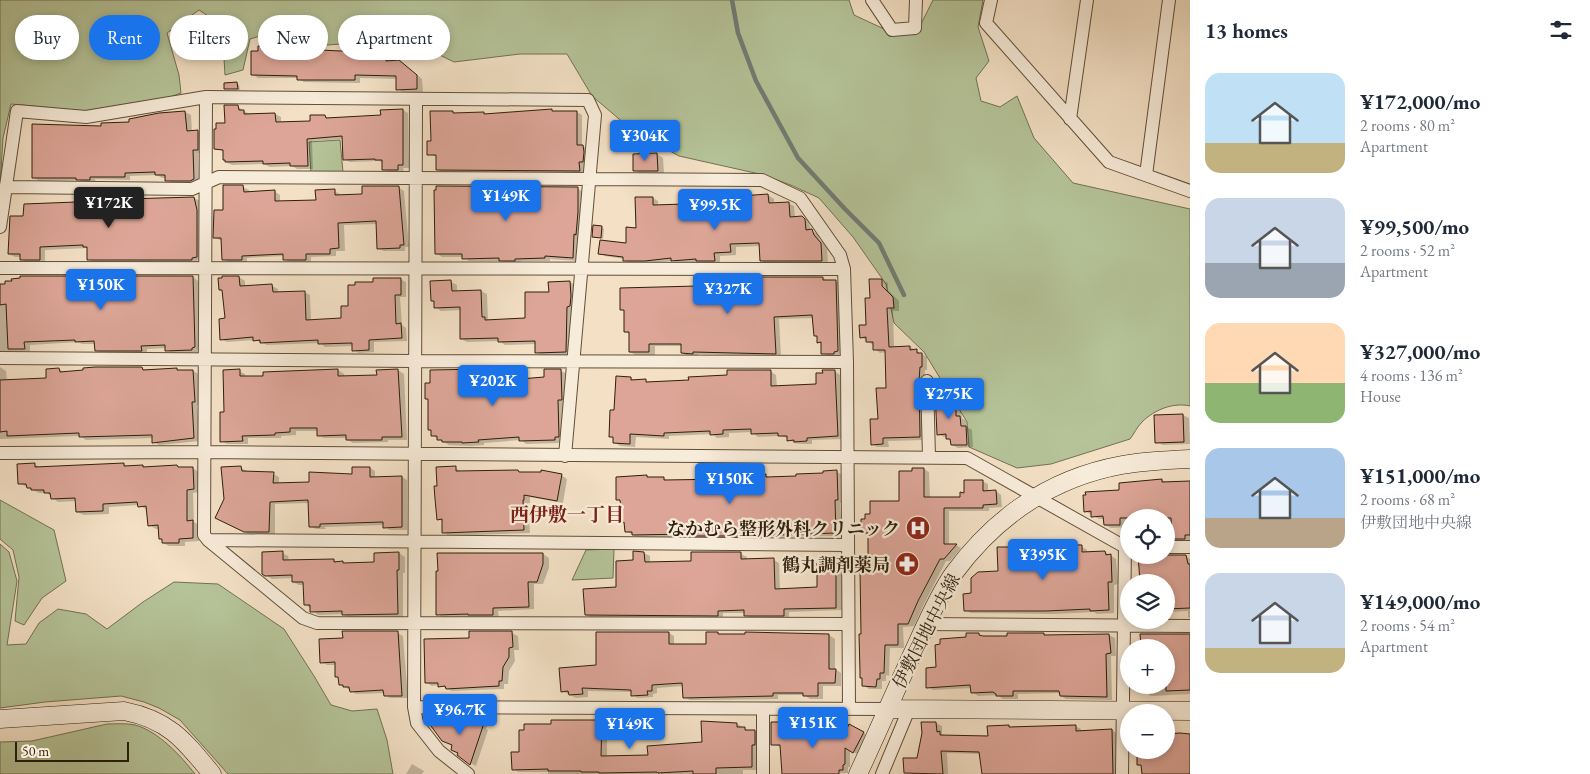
<!DOCTYPE html>
<html lang="en">
<head>
<meta charset="utf-8">
<style>
  body { margin:0; font-family:"EB Garamond","Noto Serif JP",serif; background:#f6f6f7; color:#1f2937; height:100vh; display:flex; flex-direction:column; font-size:19px; white-space:nowrap }
  * { box-sizing:border-box; margin:0 }
  p { font-size:16px; color:#747a83 }
  .icon { flex:none; width:28px; height:28px; fill:none; stroke:currentColor; stroke-width:2; stroke-linecap:round; stroke-linejoin:round }
  .map { position:relative; flex:1; overflow:hidden }
  .drawer { display:flex; flex-direction:column; background:#fff; width:400px }
  .drawer>* { flex:none }
  .banner { position:absolute; left:15px; top:15px; width:475px; height:45px; display:flex; gap:10px }
  .buttons { position:absolute; left:1120px; top:509px; display:grid; gap:10px }
  .buttons a { display:grid; place-items:center; width:55px; height:55px; border-radius:50%; background:#fff; box-shadow:0 2px 8px #0003; font-size:25px }
  .scale { position:absolute; left:15px; bottom:12px; width:114px; box-sizing:border-box; padding-left:5px; border:2px solid #2f1f0c; border-top:0; font-size:14px; line-height:18px; white-space:nowrap; color:#2f1f0c; -webkit-text-stroke:4px #f7ebd9; paint-order:stroke }
  .price { position:absolute; translate:-50% -42px; padding:0 11px; border-radius:5px; background:#1a73e8; color:#fff; font-size:16px; line-height:32px; filter:drop-shadow(0 1px 2px #0008) }
  .price::after { content:''; position:absolute; left:50%; top:30px; width:15px; height:11px; margin-left:-8px; background:inherit; clip-path:polygon(0 0,100% 0,50% 100%) }
  .price.selected { background:#222; color:#fff }
  ul { padding:0; list-style:none }
  li { display:flex; align-items:center; gap:15px; height:125px; padding:0 15px }
  li span { display:grid; place-items:center; flex:none; width:140px; height:100px; border-radius:15px; color:#555 }
  li>.icon { margin-inline-start:auto }
  span .icon { width:60px; height:60px; fill:#fffc; stroke-width:1 }
  li b { font-size:21px }
  h2 { display:flex; justify-content:space-between; align-items:center; height:60px; padding:0 15px; font-size:21px }
  .chip { padding:0 18px; border-radius:22px; background:#fff; box-shadow:0 2px 8px #0003; font-size:18px; line-height:45px }
  .chip.selected { background:#1a73e8; color:#fff }
  main { display:flex; flex:1; min-height:0 }
  .map>svg:first-child { display:block }
</style>
</head>
<body>
<main>
<div class="map">
<svg width="1190" height="774" viewBox="0 0 1190 774">
  <rect width="100%" height="100%" fill="#f3e0c5"/>
  <filter id="stains"><feTurbulence type="fractalNoise" baseFrequency=".004" numOctaves="4"/><feColorMatrix values="0 0 0 0 .2 0 0 0 0 .09 0 0 0 0 .02 0 0 0 .5 -.17"/></filter>
  <radialGradient id="worn" r=".72"><stop offset=".6" stop-color="#630" stop-opacity="0"/><stop offset="1" stop-color="#630" stop-opacity=".3"/></radialGradient>
  <path fill="#b5c398" stroke="#727152" d="M0,0H849L854,15L897,35L921,24L933,0H983L978,27L989,61L976,78L981,101L1000,107L1017,96L1034,138L1073,183L1190,209V406C1173,402 1154,410 1142,422C1137,427 1134,434 1130,439L1051,464L1017,468L969,447L967,422L924,352L894,323L886,284L853,237L819,198L793,186L764,175L679,156L632,130L592,96L567,54H520L454,62L407,39L327,45L286,28L250,39L243,70L225,75L222,25L199,10L167,33L179,75L181,93L170,97L84,111L11,104L3,138L0,187Z
    M340,140L343,172L311,173L309,142Z
    M0,500L54,530L66,581L42,598L24,625L15,621L19,577L13,550L0,539Z
    M0,544L9,552L17,581L7,645L26,644L39,623L58,609L86,614L107,629L143,602L174,582L218,584L284,629L314,676L331,705L352,711L377,709L387,740L393,774H228L180,720L159,708L144,702L121,696L45,702L0,708Z
    M614,549L613,578L572,580L586,550Z
    M107,724C115,724 126,723 135,725C158,731 181,756 195,774H0V742L32,741Z"/>
  <path fill="#0003" d="M299,45H319L325,48V51L386,54L392,58V62L405,65L422,79L423,92H403L397,89V79L360,78V83L304,82L298,78H258L252,74L299,48Z
    M237,83L239,85L240,90L225,88Z
    M238,107L249,114H275L281,117V123L311,122L325,116L330,119L382,116L403,110L408,113L409,168H403L404,172H389L383,169V163L379,161L350,162L344,159L343,139L312,141L313,169H297L292,166L270,167L264,164L232,165L226,162L225,152L215,148L227,124Z
    M185,112L191,115L192,132H197L203,135V152L198,153L199,182L197,183H172L167,180V178H162L157,175L130,176V180L95,179L96,182H83L80,180L39,181L33,177L103,128L130,123L159,114Z
    M453,112L457,114L484,113L487,115L577,112L582,115V146L588,149V165H584L585,173H443L437,169V157L429,154L432,142Z
    M657,154L663,158L664,173L641,174L635,170L634,155Z
    M243,187L249,190V193L274,191L280,195V203L317,201L334,191L340,194V196L364,195L398,187L404,191L409,247H405V251H384L378,248L377,224L344,225L345,251H336V256L311,257V262H290L284,259V256L247,258V262H229L223,259L222,241L215,238L225,211Z
    M577,188L583,192L578,261L550,259V261H521V263H506L502,261H469L463,257H442L436,253Z
    M700,193L705,196L706,200L768,195L774,199V204L788,203L794,206L795,217H802L808,220L811,231L818,234L819,239L827,247L828,263L766,264L761,260L760,246L736,247V255L720,256V264H703L700,262L678,264L674,261L630,264L624,259L605,256L600,253L627,245L653,198L658,201V206L687,205Z
    M91,197L97,201L194,198L200,201L203,260H197L198,262H94L88,259V248L45,250V262H27L21,259V257H15L9,254L24,218L77,203Z
    M602,227L604,229L603,239L594,236Z
    M193,277L198,281L200,350H197L198,353L172,354L167,350V348L147,349V354L102,353L96,350V344H82L78,342L30,345V351L6,352L0,356V286L7,285V282L22,279Z
    M239,277L245,281V287L272,286L278,289V293L304,292L310,295L311,321L343,320L350,308L375,284L400,279L406,282V297H400L402,325L406,328L407,341L374,342V352L359,353L353,350V346L325,347L320,343L267,345L255,340L227,342L221,339L226,319L224,292L220,289Z
    M823,278L828,281H836L841,284L843,354H839V356H828L823,353L822,344L818,342V337L815,335L814,318L779,319L781,356L698,354V356H688L682,353V346H655V355H636L630,352V334L626,332L625,311L621,309L729,279L735,282L736,292L759,291Z
    M882,280L888,283V290L899,301V311H893L894,348L910,347L927,357V370H925L924,385L926,440L888,441L889,447H877L872,444L888,389L886,352L880,353L875,349L873,345L861,337L867,326L871,299Z
    M451,282L457,285V292L481,291L487,294L488,321L526,319L550,293L570,282L575,285L572,355L542,356L537,352L536,344L505,345L499,341L467,342L461,339V310L441,311L435,307V302L432,301Z
    M0,367L6,371L7,381L48,379L59,369L65,373L142,368L147,371L177,369L180,371H193L199,374L201,405H197L200,441L159,445L154,442V438L86,440L80,436L0,439Z
    M338,370L344,374V378L378,376L398,370L404,374L407,440H388V442L353,443L348,440V438H324L318,435V431H296V435L281,436V438H248V444H227L221,441L225,413L239,371L245,374V377H264Z
    M483,371L489,374L490,383L546,378L561,371L567,374V403H563L564,440L560,443L526,444L521,440L484,443V445L470,446L449,445L432,435L429,400L427,398Z
    M770,371L776,375L777,387L817,385L834,371L840,375L843,439L812,440V444H801L794,443L788,438L780,436L758,437L752,432L729,433V437L717,438L712,434L669,436V439L636,437L635,447L620,446L614,442V438L610,436L615,411L631,378L635,381H646L650,383L690,382Z
    M943,391L953,397L956,406L961,411L962,418L966,421L967,427L972,430L973,447L958,448L952,445V441L947,437H944L938,434Z
    M1183,415L1189,418L1190,444L1163,445L1157,442Z
    M34,464L41,468L124,464L128,467L143,466L146,468L177,466L181,468H192L199,472L200,492L193,493L194,522L199,525V541L185,542V546H169L163,543V540L160,539V529H156L149,525L147,510L139,505L109,507V514L84,515L77,512V501L58,502L47,493H39L19,483Z
    M241,468L247,471V473L273,474L279,477V484L310,483L354,475L370,468L375,471V478L402,477L407,480V530H390L385,527L384,525L325,527L326,529H316L310,526L309,503L275,504V535H251L222,521Z
    M455,468L461,471H518L522,473L561,475L567,479L563,503L530,497V503H528L530,533L449,536L443,532V522L439,519V487Z
    M924,469L929,472L930,498H962L982,481L988,484V492L996,491L1001,495L1002,507L989,508V511H949V545H956L961,548L950,561H946L924,604L914,626L903,627L904,648H890L889,676L886,675V681H882V689H869L863,685V635L869,571V536L862,533L866,520L871,515L900,503L913,473Z
    M742,470L748,474V476L765,475L771,478L797,477L837,472L843,475L844,503H840L842,536L639,538L626,531V524L623,522L621,501L618,499L647,477L649,478H663L668,481L731,480Z
    M1162,480L1168,483L1190,482V542L1166,545V518H1129V527L1111,528L1105,525V519H1099L1085,511L1121,491Z
    M1075,542L1087,550V553L1105,552L1116,559L1118,584L1114,585V613L1097,614L1094,612L1052,614L971,613L965,610L973,595L999,573L1014,548L1019,551L1055,548Z
    M282,553L288,556L289,561L333,560L346,564L375,563L399,553L405,557V573H403V618H349L343,614L318,615L305,604L304,585H299L293,582V578L272,579L266,575Z
    M634,553H644L650,556V564L692,563L741,554L747,557V560H774L779,563L780,590L818,588V564H836L842,567V610L789,612V618H751L745,615V613H723V618H592L586,615L618,588L634,561Z
    M438,554H543L549,558V568L543,584H534V609L498,611L499,618L443,617L438,614Z
    M1140,555L1185,556L1190,559V618L1188,617V611L1166,612V582H1142Z
    M398,633L403,636L408,698H390L385,695V693L356,694L340,684V678L336,676V665H327L321,662Z
    M512,633L518,636L519,650H514L515,661L509,671L508,684H504V689L452,691L439,685L432,686L426,682L470,639Z
    M669,633L674,636V646H707L708,633H718L722,635H829L835,639V669L841,673V686H823V699H810L804,695H778V699L690,700L684,697L683,686L657,688V693L653,694V697L638,698L632,695V692L588,691V697L576,698L562,691L598,666Z
    M979,634L985,638L1008,637V634L1044,635L1047,636L1109,635L1115,638L1116,656H1111L1112,700L1066,699L1061,696V693L1018,694V699H1003L997,695L978,696L972,692V688L933,690L928,687L937,668L967,638Z
    M1190,635V694L1151,696L1145,692L1144,685H1166Z
    M481,722L487,726L486,729L488,730L476,766L466,761L453,746L443,740L467,724Z
    M601,722L607,725V757L650,756L703,743L737,724L749,731H755L761,735L758,770H743V774H548V772H519L513,769L520,753L552,725Z
    M792,723L798,726V736L845,734L850,726L869,736L859,755L850,750V767H848V773L783,774L781,747L772,744Z
    M936,723L942,726V734L945,736L989,737L1009,726L1012,728L1075,726L1081,729V732L1112,730L1118,734L1119,774H983L981,754L947,753L948,774H908L905,772L918,759Z
    M412,764L424,771L422,774H406Z"/>
  <g fill="none" stroke-linecap="round" stroke-linejoin="round">
    <path stroke="#707d74" stroke-width="4.5" d="M732,0L738,33L756,81L798,158L845,209L879,243L904,295"/>
  </g>
  <path fill="#dca597" stroke="#2f1f0c" d="M298,43L319,44V50L386,53V61L399,60L417,75V89L396,90V76L355,75V80H297V76L251,75V51H258V46L298,47Z
    M237,82L238,89H224V83Z
    M224,105H238L239,110H244V114L275,113L276,122L310,121V115H325L326,118L381,115L380,110L403,109V165H398V170H382V160H375V159L343,160L342,136L307,139L308,166H290V163L263,164V161L225,162V160H223V150L214,149V129H216V123H225Z
    M552,109V111H577V145H583L584,152L583,162H579L580,171L436,170V155H427V141H431L430,111H453V113L484,112V114Z
    M185,111L187,131L198,130V150H193L194,179L190,181H165V175H155V172L125,173V177H90V180H76V178H32V124L101,126V123L129,122V119L159,113Z
    M657,153L658,171H633V154Z
    M223,185H243L244,192L275,190V201L316,200L315,190L335,189V195L362,194V186H399L404,245H400V248L377,249L376,221L338,223L339,248L330,249V254H306V260H283V254L242,256V260H222L221,238H213L214,210H223Z
    M436,186L578,187V212L576,235L574,234L573,258L545,256V258L515,259V261H499V258L462,259V254H435L434,190H436Z
    M685,192H700V199L768,194L769,203L789,202L790,217L802,216L805,219L806,230L812,229L814,235L821,243L822,261H760L759,243L730,244L731,252L714,253L715,261H696V259L671,261V258L645,261H623V257L598,254L600,240L626,243V227L636,228L635,197H653V205L685,204Z
    M76,196H91V200L194,197L197,210V257L192,258V260H87V247H83V245L40,247V260H20V254H8L10,216H23L24,204L76,202Z
    M593,225L602,226L601,238L592,237Z
    M20,276H193L195,347L192,348V350L165,351V345L141,346L142,351H95L94,341L75,342V340L24,342L25,349H8L6,304L0,305V284H5V281H12L11,279L20,278Z
    M222,276H239L240,286L272,284L273,292L305,291L306,320L341,318V306H348V285H355V282H373V278H401V295H395L396,324L401,323L402,338L369,340V350L352,351V343L318,344V340L260,343V340L253,341V337L220,340L219,319L225,318L222,290H219L218,278H222Z
    M697,277H729L730,291L758,290V281H760V277H823V280H836L838,351L834,352V354H821V342L817,343V336H814L812,315L774,317L776,354L693,352V354L681,353V344H649V352H629V332H624V310H620V288L697,286Z
    M869,279H882V286L893,297L894,308H887L889,347L910,346V350L917,349V353H922V367H920L919,381L920,437L883,438V444L871,445L870,419H878L876,388H886L885,350H873V342H866V337L860,338L859,325H866L865,298H870Z
    M451,280L452,291L481,290L482,317H485V320L525,318V292H549L548,282L570,281L571,296L570,306L567,307L566,352L535,353V341L498,342V338L460,339V307L434,308V301H431L430,281Z
    M95,367H142L143,370L177,368V370H193L195,402H192L194,438L152,443V435L79,437V433L7,436V431L0,432V380L46,378V369L59,368L60,372L83,370V368Z
    M240,369V376H263V372L338,369V376L377,375L376,370L398,369L402,437H382V440H346V435L317,436V428H290V432L275,433V435L242,436L243,441L220,442V412H224L223,370Z
    M484,369V382L544,377V369H561L562,400H558L559,437H555V440L519,441V437L478,440L479,442L462,443V442H442V440H437V436H431V430H428V399H425V383H430V370Z
    M727,370H771V386L816,384V373H823L822,370H835L838,436L807,438V441L794,442V440L787,441V436H778V433L751,434V429L723,430V434L710,435V431L664,433V436L630,434V444L613,443V437H609L610,410H614L616,376L631,377V380L646,379V382L689,380L688,377L727,375Z
    M935,390H943V392H947L948,397H950V403H953L954,406H956V416H960L961,426H966L967,445H951L950,439H946V434L937,435Z
    M1183,414L1184,442L1155,443L1154,415Z
    M35,463V467L124,463V466L143,465V467L177,465L178,467H193L194,489L187,490V521L193,520V538L179,539V543H162V539H159L158,525L148,526L146,506L138,507L137,502L103,504V511L76,512L75,498L51,499L50,493H44V490H31V488H27L26,484H18L17,464Z
    M241,466L242,471L274,472L273,483L309,482V472L352,474V467H370V477L402,476V527L383,528V522L320,524V527H309L308,500L270,502L269,532H244L215,518L224,499L221,467Z
    M456,466V471L518,470L519,472H541V470L562,474L557,501L524,495V500H523L524,530L442,533V519L437,520L435,499L434,486H437L436,467Z
    M912,468H924V497H960V492L964,493V480H983V491L996,490L997,504L983,505V508H944V544H957L944,559H940L918,601L908,624H898V645H885L884,673H880V679H877L876,687L862,686V678H860V672L859,634H861L860,570H868V533H861V519H865V514H870V501H899V471H912Z
    M743,469V475L766,474V477L796,476V474L823,473V471L837,470L838,500H835L836,533L748,536H690V534L632,535V532H625L624,522L622,523L620,500H616V477L647,475V477H664V480L729,479V470Z
    M1162,479V482L1190,481V535H1185V539H1172L1171,518H1120V525H1104L1103,516L1091,517V511L1084,512L1083,495H1086L1085,492L1119,490V483Z
    M1075,541V545H1082V552L1105,551L1106,555L1111,554L1112,582H1108L1109,610L1090,611V609L1046,611H964L963,594L971,593V578L978,572L998,571L997,547H1015V550L1054,547V543Z
    M283,551V560L334,559V562L343,561V563L374,562V553L399,552V570H397L398,614L342,615V611L310,612V605H304L303,582H292V575L265,576L262,574V552Z
    M633,551L644,552L645,562L691,561V552H741V559L774,558L775,589L817,587V563H836V608L784,609V616H744V610L718,611V616L585,615L583,589L616,587V561L633,560Z
    M437,553H543V564L537,582H528L529,607L493,608V615H468V614L436,615V571H438Z
    M1138,555H1186L1188,564H1190V608L1166,609V582H1140Z
    M342,631H398L402,696H384L383,690L350,692L349,687H343V685H339L338,677H335V662L320,663L319,639L343,638Z
    M469,631H512L513,647L509,648V657L503,667L502,681H499V686L446,689L445,686L438,687V683H425L424,639L469,638Z
    M596,632H669V644H706V632H718V634H745V632L829,634V669H836L835,683H818V696H803V693H773V696L683,698L682,683L652,685V691H647L648,695L631,696V690L582,688L583,694L569,695L568,691L561,692L559,668L596,665Z
    M966,633H979V635L983,636H1007V633H1044V635L1109,634L1111,653L1106,654L1107,697L1060,696L1059,691H1013V696H996V694L993,692L971,693L970,685L926,688V668L936,667L935,645L940,644V639L966,637Z
    M1140,634H1190V690L1166,691V648H1141Z
    M446,717L467,723L468,717L482,721L481,725L483,726L470,765L457,755L458,753L451,750L452,745L442,741L431,726L435,718L445,721Z
    M551,720H602L601,756L648,755L647,746L702,742L701,721L737,723V727H745V730H755V745H752V767L716,768V774H693V771L658,773L657,772L599,773V772H581V771H548V769L512,770L511,752H519V730H524V724H551Z
    M771,722H793V735L845,733L849,724L864,732L853,753L845,748V764L843,765V770H839V774H782L780,745H771Z
    M921,722H936L937,732L940,731V735L988,736L987,726L1009,725V727L1076,725V731L1112,729L1113,774H982L979,752L941,751L943,774L904,773L903,758H917L922,733Z
    M1180,733L1190,734V774H1142L1141,765H1137V750H1167V734Z"/>
  <g fill="none" stroke-linecap="round" stroke-linejoin="round">
    <g stroke="#604f3a" stroke-width="14">
      <path id="street" d="M872,0L892,30L915,28L916,0
        M991,0L986,23L1109,162L1190,191
        M206,97L204,535L208,540L303,618L317,623L848,624
        M416,100L414,707L888,709
        M1070,119L1087,0
        M1146,175L1169,0
        M5,187L192,189L219,177L762,180L800,198L840,255L844,269L847,362L849,709
        M0,227L17,111L86,117L206,97L588,100L595,115L565,456
        M0,268C281,267 563,270 844,269
        M0,358L414,361L847,362
        M927,381L929,457
        M0,453L204,452L967,458L1125,547L1122,774
        M208,540L847,545
        M1166,547H1190
        M926,624L1190,626
        M414,707L417,723L439,751L468,774
        M763,774V709
        M882,774L909,709"/>
    </g>
    <g stroke="#2f1f0c" stroke-width="19">
      <path id="secondary" d="M888,709L1190,711
        M0,719L124,711C169,720 184,740 212,774
        M858,774C878,732 896,689 916,646C926,624 940,592 954,573C997,515 1051,478 1122,465C1144,461 1167,460 1190,459"/>
    </g>
    <use href="#street" stroke="#f7ebd9" stroke-width="12"/>
    <use href="#secondary" stroke="#f7ebd9" stroke-width="18"/>
  </g>
  <defs>
    <g id="hospital-disc" transform="scale(1.25)"><circle r="9.5" fill="#8f2418" stroke="#f7ebd9"/><path d="M-5-5h3v3.5h4V-5h3V5h-3V1.5h-4V5h-3Z" fill="#fff"/></g>
    <g id="pharmacy-disc" transform="scale(1.25)"><circle r="9.5" fill="#8f2418" stroke="#f7ebd9"/><path d="M-2-6h4v4h4v4h-4v4h-4v-4h-4v-4h4Z" fill="#fff"/></g>
  </defs>
  <g fill-rule="evenodd">
    <use href="#hospital-disc" x="918" y="528"/>
    <use href="#pharmacy-disc" x="907" y="564"/>
  </g>
  <g text-anchor="middle" dominant-baseline="central" stroke-width="4.5" stroke-linejoin="round" paint-order="stroke">
    <g font-size="18" font-weight="bold" fill="#2f1f0c" stroke="#f7ebd9" text-anchor="end">
      <text x="900" y="528">なかむら整形外科クリニック</text>
      <text x="890" y="564">鶴丸調剤薬局</text>
    </g>
    <g font-size="18" fill="#2f1f0c" stroke="#f7ebd9">
      <text transform="translate(926 631) rotate(-63)">伊敷団地中央線</text>
    </g>
    <g font-size="19" font-weight="bold" fill="#7a1f14" stroke="#f7ebd9">
      <text x="567" y="514">西伊敷一丁目</text>
    </g>
  </g>
  <rect width="100%" height="100%" filter="url(#stains)"/>
  <rect width="100%" height="100%" fill="url(#worn)"/>
</svg>
<div class="buttons">
<a><svg class="icon" aria-label="locate" viewBox="0 0 24 24"><circle cx="12" cy="12" r="6"/><path d="M12 2v4M12 18v4M2 12h4M18 12h4"/></svg></a>
<a><svg class="icon" aria-label="layers" viewBox="0 0 24 24"><path d="M12 4l9 5-9 5-9-5zM3 14l9 5 9-5"/></svg></a>
<a>+</a>
<a>−</a>
</div>
<div class="scale">50 m</div>
<b class="price" style="left:645px;top:162px">¥304K</b>
<b class="price" style="left:506px;top:222px">¥149K</b>
<b class="price selected" style="left:109px;top:229px">¥172K</b>
<b class="price" style="left:715px;top:231px">¥99.5K</b>
<b class="price" style="left:101px;top:311px">¥150K</b>
<b class="price" style="left:728px;top:315px">¥327K</b>
<b class="price" style="left:493px;top:407px">¥202K</b>
<b class="price" style="left:949px;top:420px">¥275K</b>
<b class="price" style="left:730px;top:505px">¥150K</b>
<b class="price" style="left:1043px;top:581px">¥395K</b>
<b class="price" style="left:460px;top:736px">¥96.7K</b>
<b class="price" style="left:813px;top:749px">¥151K</b>
<b class="price" style="left:630px;top:750px">¥149K</b>
<div class="banner">
<a class="chip">Buy</a>
<a class="chip selected">Rent</a>
<a class="chip">Filters</a>
<a class="chip">New</a>
<a class="chip">Apartment</a>
</div>
</div>
<section class="drawer">
<h2>13 homes<svg class="icon" aria-label="filters" viewBox="0 0 24 24"><path d="M4 7h16M4 17h16"/><circle cx="9" cy="7" r="2"/><circle cx="15" cy="17" r="2"/></svg></h2>
<ul>
<li><span style="background:linear-gradient(#bfe0f5 70%,#c2b280 0)"><svg class="icon" aria-label="home" viewBox="0 0 24 24"><path d="M3 11l9-7 9 7M6 9v11h12V9"/></svg></span><div><b>¥172,000/mo</b><p>2 rooms · 80 m²</p><p>Apartment</p></div></li>
<li><span style="background:linear-gradient(#c9d6e8 65%,#9aa5b1 0)"><svg class="icon" aria-label="home" viewBox="0 0 24 24"><path d="M3 11l9-7 9 7M6 9v11h12V9"/></svg></span><div><b>¥99,500/mo</b><p>2 rooms · 52 m²</p><p>Apartment</p></div></li>
<li><span style="background:linear-gradient(#ffd9b3 60%,#8fb573 0)"><svg class="icon" aria-label="home" viewBox="0 0 24 24"><path d="M3 11l9-7 9 7M6 9v11h12V9"/></svg></span><div><b>¥327,000/mo</b><p>4 rooms · 136 m²</p><p>House</p></div></li>
<li><span style="background:linear-gradient(#a9c7e8 70%,#b9a48a 0)"><svg class="icon" aria-label="home" viewBox="0 0 24 24"><path d="M3 11l9-7 9 7M6 9v11h12V9"/></svg></span><div><b>¥151,000/mo</b><p>2 rooms · 68 m²</p><p>伊敷団地中央線</p></div></li>
<li><span style="background:linear-gradient(#c9d6e8 75%,#c2b280 0)"><svg class="icon" aria-label="home" viewBox="0 0 24 24"><path d="M3 11l9-7 9 7M6 9v11h12V9"/></svg></span><div><b>¥149,000/mo</b><p>2 rooms · 54 m²</p><p>Apartment</p></div></li>
</ul>
</section>
</main>
</body>
</html>
